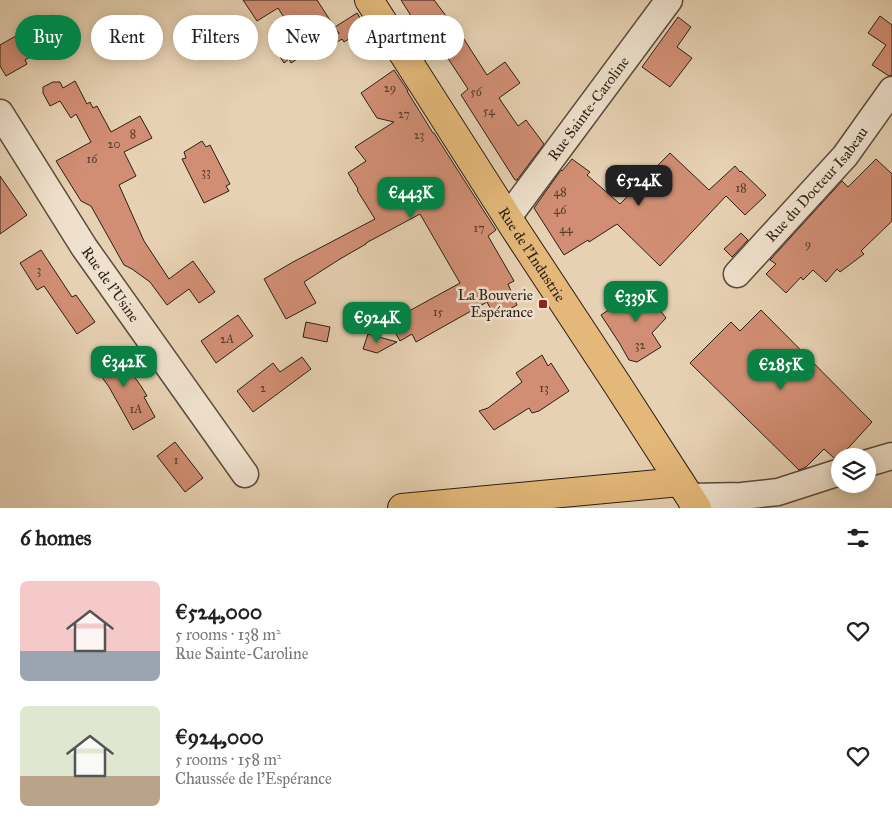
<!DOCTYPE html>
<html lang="en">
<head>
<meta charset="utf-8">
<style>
  body { margin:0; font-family:"IM FELL Great Primer",serif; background:#f6f6f6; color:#222; height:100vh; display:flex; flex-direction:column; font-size:19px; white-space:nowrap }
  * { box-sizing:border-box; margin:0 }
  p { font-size:16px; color:#767676 }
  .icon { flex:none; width:28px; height:28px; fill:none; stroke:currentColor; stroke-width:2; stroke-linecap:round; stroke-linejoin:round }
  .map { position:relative; height:508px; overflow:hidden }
  .side { display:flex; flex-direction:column; background:#fff; flex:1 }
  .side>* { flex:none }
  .guide { position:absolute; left:15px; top:15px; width:500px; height:45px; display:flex; gap:10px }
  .controls { position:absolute; left:831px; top:448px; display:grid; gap:10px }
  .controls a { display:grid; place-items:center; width:45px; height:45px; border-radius:50%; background:#fff; box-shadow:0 2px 12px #0003; font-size:25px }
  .price { position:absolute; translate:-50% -42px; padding:0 11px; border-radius:10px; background:#0b8043; color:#fff; font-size:16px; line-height:32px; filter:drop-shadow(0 1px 2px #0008) }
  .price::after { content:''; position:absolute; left:50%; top:30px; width:15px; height:11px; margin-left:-8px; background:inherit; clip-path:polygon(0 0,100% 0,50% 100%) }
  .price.selected { background:#222; color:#fff }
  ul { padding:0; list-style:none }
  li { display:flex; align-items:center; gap:15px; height:125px; padding:0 20px }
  li span { display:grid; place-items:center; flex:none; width:140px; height:100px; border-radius:8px; color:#555 }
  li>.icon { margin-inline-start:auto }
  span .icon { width:60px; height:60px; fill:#fffc; stroke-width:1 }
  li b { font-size:21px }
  h2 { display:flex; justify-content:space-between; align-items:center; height:60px; padding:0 20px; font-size:21px }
  .chip { padding:0 18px; border-radius:22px; background:#fff; box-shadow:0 2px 12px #0003; font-size:18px; line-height:45px }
  .chip.selected { background:#0b8043; color:#fff }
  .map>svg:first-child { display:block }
</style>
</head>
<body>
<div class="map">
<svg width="892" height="508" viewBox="0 0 892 508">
  <rect width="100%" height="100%" fill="#e6d1b2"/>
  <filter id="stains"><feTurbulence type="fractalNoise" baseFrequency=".004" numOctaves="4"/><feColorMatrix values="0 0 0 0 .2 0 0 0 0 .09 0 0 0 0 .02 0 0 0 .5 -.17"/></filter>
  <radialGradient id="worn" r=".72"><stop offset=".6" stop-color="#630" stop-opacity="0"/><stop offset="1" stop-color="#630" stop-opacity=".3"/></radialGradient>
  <path fill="#d18e74" stroke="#2c1e16" d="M243,0H317L339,34L335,27L357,13L366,28L344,42L342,39L318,54L314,48L291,63L289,59L284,63L275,49L296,36L278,8L257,21Z
    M401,0H434L459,33H460L487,75L505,62L520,83L499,98L518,126L526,120L544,144L517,180H515L461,95L468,89L432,34L425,38Z
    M53,15L66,37L25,60L27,64L6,76L0,66V45Z
    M880,16L892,25V75L889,76L872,65L886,45L868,33Z
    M678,17L691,27L677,47L692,58L670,87L642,67Z
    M394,70L408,91H407L433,133H434L496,230L488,236L514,281L508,284L517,305L495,317L487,302L416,342L412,334L400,341L389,322L460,283L420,214L366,243V244L340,259L304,282L316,303L286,319L264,279L293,262L375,219L357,190L358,189L348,173L366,161L355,147L394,122L377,118L361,93Z
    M75,81L87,104L90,102L93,108L97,106L111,132L140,116L152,138L124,152L136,176L119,185L144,241L169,279L193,261L215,292L199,303L189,289L167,305L150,282L132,269L124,265L91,206L81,201L56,161L91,142L76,114L71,118L60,101L50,106L43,93V87L53,82H60L63,88Z
    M202,141L206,147L210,145L230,184L226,186L229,191L204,203L182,159L186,158L184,152Z
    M670,153L709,190L735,166L740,172L741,171L766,195L745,215L726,196L660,266L617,224L589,242L588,240L564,255L534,208L561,170L562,171L572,159L590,172L587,175L620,204Z
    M876,159L892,174V221L861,251L864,254L840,272L837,269L826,282L813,270L803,280L801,277L786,293L766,274L776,264L770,260L842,181L848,187Z
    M0,176L27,215L0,234Z
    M741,233L748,240L732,257L724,249Z
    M41,250L72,297L76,295L95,322L77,334L44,286L37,290L20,263Z
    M643,282L658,302L656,305L666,318L652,333L661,347L637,362L629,360L620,344L601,315L631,295Z
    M761,310L872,422L840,457L834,458L824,449L806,467L799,470L690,363L731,322L740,331Z
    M238,315L253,336L216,363L201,341Z
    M306,322L330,327L327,342L303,337Z
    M368,334L397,342L377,353L363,349Z
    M108,350L110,353L115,350L141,386L147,396L144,397L155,417L133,430L109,387L91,362Z
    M542,355L548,366L551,363L569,391L539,411L532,413L529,408L494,430L479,411L488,408L522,382L516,373Z
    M302,357L311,369L253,412L237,391L273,363L280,372Z
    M175,442L203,478L185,492L157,456Z"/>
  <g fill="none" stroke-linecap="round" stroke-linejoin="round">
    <g stroke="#5a4b3d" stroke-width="29">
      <g id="minor">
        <path id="s1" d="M0,113L84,247L245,474"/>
        <path id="s2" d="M508,217L669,0"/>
        <path id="s3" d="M737,274L845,156L892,90"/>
        <path d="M868,463L892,456"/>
        <path d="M690,497L742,496L778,492L840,472"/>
      </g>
    </g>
    <g stroke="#2c1e16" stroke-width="30">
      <g id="major">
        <path id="s4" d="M369,0L515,229L617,384L697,508"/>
        <path d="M402,508L680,482"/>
      </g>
    </g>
    <use href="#minor" stroke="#efe1cd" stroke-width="26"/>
    <use href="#major" stroke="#e3b879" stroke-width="28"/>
  </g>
  <rect fill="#8f2418" stroke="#efe1cd" stroke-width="2" x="538" y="299" width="10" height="10" rx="2.5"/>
  <g text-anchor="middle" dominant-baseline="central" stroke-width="5" stroke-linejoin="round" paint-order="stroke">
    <g font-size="12" fill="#553a2e">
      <text x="390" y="88">29</text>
      <text x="476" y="92">56</text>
      <text x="489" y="111">54</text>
      <text x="404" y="114">27</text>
      <text x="133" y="134">8</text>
      <text x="419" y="135">23</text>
      <text x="114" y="144">20</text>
      <text x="92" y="159">16</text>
      <text x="206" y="172">33</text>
      <text x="741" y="188">18</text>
      <text x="560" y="192">48</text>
      <text x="560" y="210">46</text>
      <text x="479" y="228">17</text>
      <text x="566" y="229">44</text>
      <text x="808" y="244">9</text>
      <text x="39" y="270">3</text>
      <text x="438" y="312">15</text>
      <text x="227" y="339">2A</text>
      <text x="640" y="345">32</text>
      <text x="263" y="388">2</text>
      <text x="544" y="388">13</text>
      <text x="136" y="409">1A</text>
      <text x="176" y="460">1</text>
    </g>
    <g font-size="15" fill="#2c1e16" stroke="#efe1cd">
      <text stroke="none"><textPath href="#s2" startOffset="135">Rue Sainte-Caroline</textPath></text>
      <text stroke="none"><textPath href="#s3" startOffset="120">Rue du Docteur Isabeau</textPath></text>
      <text stroke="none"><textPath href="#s4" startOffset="302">Rue de l'Industrie</textPath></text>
      <text stroke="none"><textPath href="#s1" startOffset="204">Rue de l'Usine</textPath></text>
    </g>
    <g font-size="15" fill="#2c1e16" stroke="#efe1cd" text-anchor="end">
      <text x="533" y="295">La Bouverie<tspan x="533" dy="17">Espérance</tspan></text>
    </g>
  </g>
  <rect width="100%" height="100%" filter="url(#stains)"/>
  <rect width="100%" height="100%" fill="url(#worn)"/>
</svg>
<div class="controls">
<a><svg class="icon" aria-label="layers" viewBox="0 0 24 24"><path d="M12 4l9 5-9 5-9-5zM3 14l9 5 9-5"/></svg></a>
</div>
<b class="price selected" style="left:639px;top:207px">€524K</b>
<b class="price" style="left:411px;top:219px">€443K</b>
<b class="price" style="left:636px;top:323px">€339K</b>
<b class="price" style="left:377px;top:344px">€924K</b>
<b class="price" style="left:124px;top:388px">€342K</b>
<b class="price" style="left:781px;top:391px">€285K</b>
<div class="guide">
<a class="chip selected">Buy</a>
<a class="chip">Rent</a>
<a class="chip">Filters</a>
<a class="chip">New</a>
<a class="chip">Apartment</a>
</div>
</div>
<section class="side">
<h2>6 homes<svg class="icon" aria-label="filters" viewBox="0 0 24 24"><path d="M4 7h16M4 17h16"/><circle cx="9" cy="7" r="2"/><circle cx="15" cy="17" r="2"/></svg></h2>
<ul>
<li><span style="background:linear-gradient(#f6c9c9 70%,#9aa5b1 0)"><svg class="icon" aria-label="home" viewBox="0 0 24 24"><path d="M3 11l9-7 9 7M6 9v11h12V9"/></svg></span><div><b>€524,000</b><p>5 rooms · 138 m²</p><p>Rue Sainte-Caroline</p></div><svg class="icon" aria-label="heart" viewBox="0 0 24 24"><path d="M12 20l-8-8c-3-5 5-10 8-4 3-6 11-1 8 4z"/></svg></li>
<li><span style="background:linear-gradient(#dfe7d0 70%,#b9a48a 0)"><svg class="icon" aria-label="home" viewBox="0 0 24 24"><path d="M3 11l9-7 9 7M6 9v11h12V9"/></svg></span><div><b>€924,000</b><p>5 rooms · 158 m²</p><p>Chaussée de l'Espérance</p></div><svg class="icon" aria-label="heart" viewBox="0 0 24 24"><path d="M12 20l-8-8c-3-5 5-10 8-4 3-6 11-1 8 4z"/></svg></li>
</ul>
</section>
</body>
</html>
